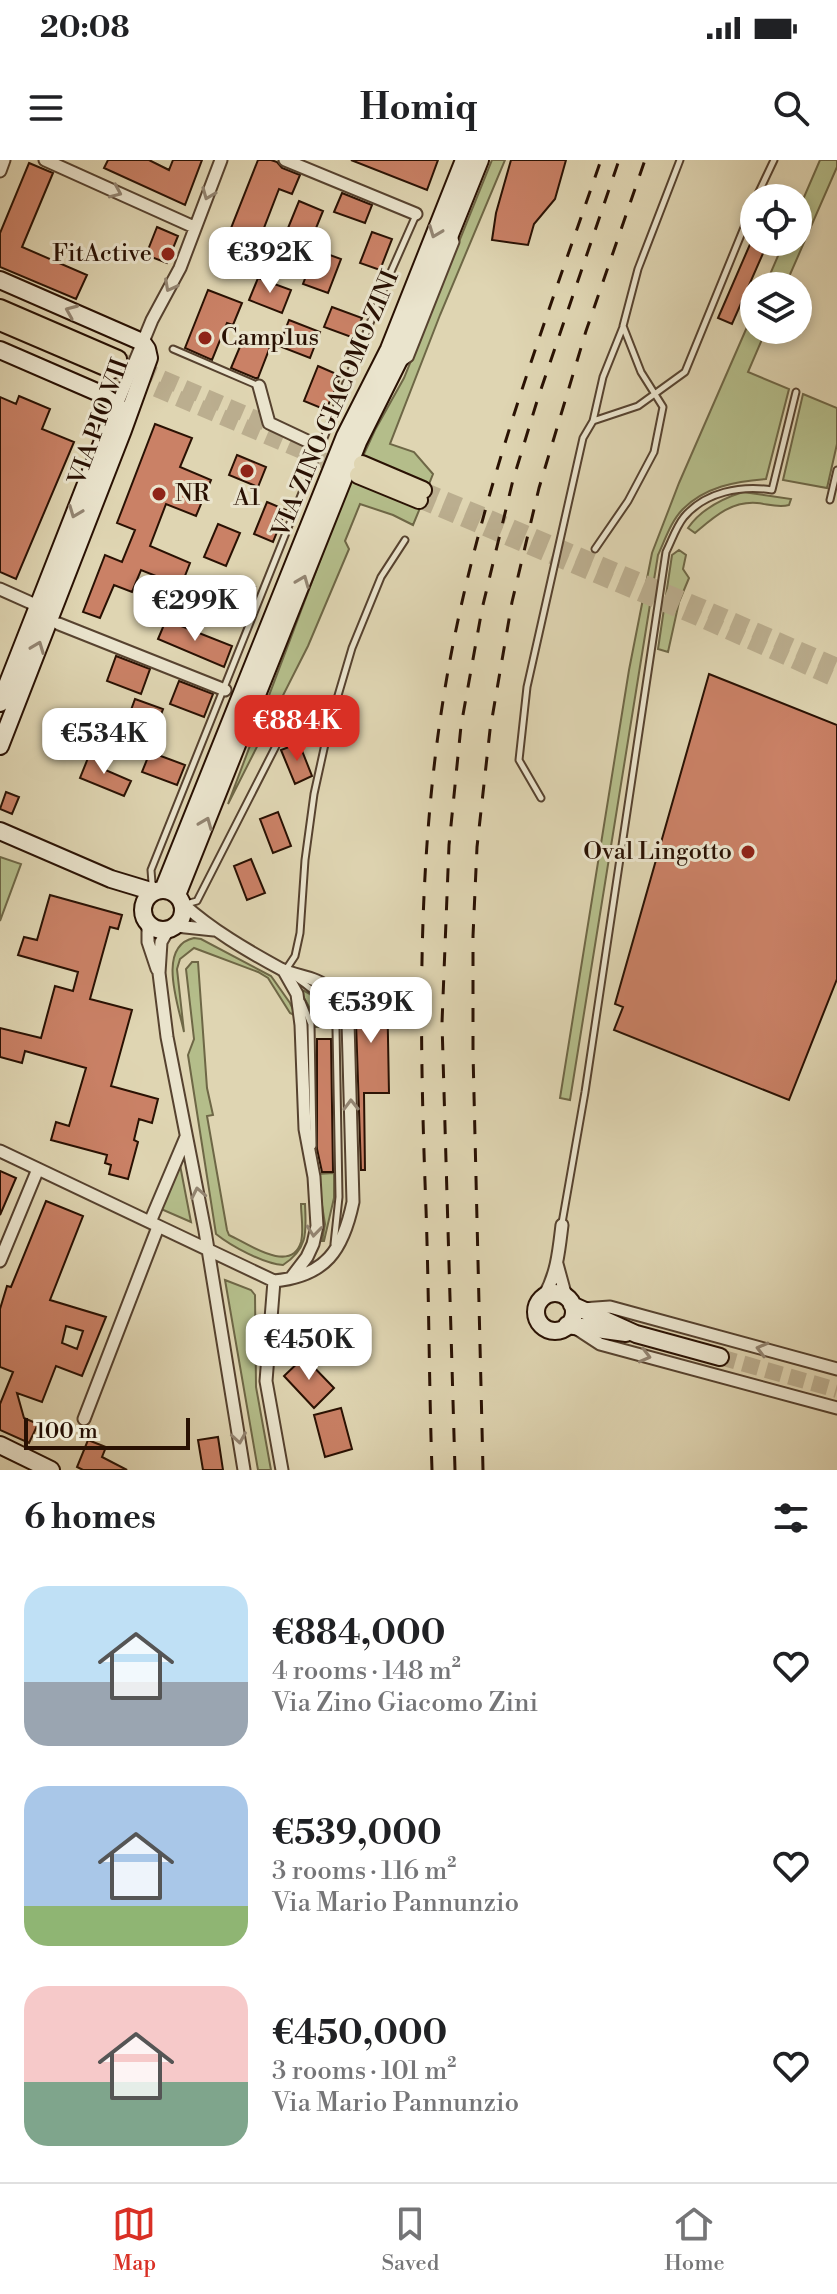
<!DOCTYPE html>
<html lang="en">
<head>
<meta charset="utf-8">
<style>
  body { margin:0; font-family:"Libre Bodoni",serif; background:#f6f6f6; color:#202124; height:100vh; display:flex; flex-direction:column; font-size:30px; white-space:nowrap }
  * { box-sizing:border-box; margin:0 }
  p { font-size:26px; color:#757577 }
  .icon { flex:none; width:44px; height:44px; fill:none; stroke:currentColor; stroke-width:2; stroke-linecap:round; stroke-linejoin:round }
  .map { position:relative; height:1310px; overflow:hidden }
  .details { display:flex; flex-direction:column; background:#fff; flex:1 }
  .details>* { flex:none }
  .buttons { position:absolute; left:740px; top:24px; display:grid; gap:16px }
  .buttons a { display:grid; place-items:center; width:72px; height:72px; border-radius:50%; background:#fff; box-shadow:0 4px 12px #0003; font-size:40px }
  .scale { position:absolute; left:24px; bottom:20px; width:166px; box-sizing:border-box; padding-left:8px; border:4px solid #291103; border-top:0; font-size:22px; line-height:28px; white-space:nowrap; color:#291103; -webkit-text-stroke:6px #eae4cd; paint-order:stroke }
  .price { position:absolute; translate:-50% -68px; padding:0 18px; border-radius:16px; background:#fff; color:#222; font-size:26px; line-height:52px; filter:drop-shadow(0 2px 4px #0008) }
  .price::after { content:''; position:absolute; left:50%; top:48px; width:24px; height:18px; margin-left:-12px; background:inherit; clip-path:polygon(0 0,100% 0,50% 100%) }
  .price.active { background:#d93025; color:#fff }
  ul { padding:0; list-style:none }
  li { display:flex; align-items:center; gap:24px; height:200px; padding:0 24px }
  li span { display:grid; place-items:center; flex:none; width:224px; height:160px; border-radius:24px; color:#555 }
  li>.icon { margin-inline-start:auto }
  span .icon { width:96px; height:96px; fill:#fffc; stroke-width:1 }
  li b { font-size:34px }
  h2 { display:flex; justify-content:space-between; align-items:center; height:96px; padding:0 24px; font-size:34px }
  .status { display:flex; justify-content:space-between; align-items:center; height:56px; padding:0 40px; background:#fff; direction:ltr }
  .status svg { height:22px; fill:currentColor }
  header { display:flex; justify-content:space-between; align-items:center; height:104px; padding:0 24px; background:#fff; font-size:36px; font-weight:700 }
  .tab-bar { display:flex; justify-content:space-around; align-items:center; height:112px; border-top:2px solid #e0e0e0; background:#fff; font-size:22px; color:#757577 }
  .tab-bar a { display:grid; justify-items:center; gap:4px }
  .tab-bar .active { color:#d93025 }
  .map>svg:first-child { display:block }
</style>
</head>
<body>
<div class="status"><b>20:08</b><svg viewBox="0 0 49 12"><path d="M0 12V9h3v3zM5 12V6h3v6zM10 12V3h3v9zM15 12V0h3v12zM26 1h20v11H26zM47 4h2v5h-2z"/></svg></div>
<header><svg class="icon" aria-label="menu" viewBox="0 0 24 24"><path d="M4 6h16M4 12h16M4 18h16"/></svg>Homiq<svg class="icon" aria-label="search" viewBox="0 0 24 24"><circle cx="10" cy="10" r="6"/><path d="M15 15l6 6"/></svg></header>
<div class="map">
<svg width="837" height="1310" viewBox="0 0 837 1310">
  <rect width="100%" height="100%" fill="#dfd5b2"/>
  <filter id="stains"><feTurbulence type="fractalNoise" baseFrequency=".0025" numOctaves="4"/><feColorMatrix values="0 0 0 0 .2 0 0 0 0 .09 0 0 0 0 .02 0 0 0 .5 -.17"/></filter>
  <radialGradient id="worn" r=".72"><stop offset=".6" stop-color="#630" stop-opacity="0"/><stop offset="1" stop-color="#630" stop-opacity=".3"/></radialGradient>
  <path fill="#b4bd8a" stroke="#6e6746" stroke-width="2" d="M492,0H505L440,155L390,284L414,292L433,314L427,329L363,296L375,270L404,218Z
    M820,0H837V7L785,126H765L784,82H798V51Z
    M754,151V170H766L748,212L789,229L766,319C736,321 705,327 683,349C671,361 665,380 658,395L570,940L560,938L629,510L652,393L679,323Z
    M803,234L837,248V284L827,328L783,320Z
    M350,321L420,348L413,365L393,355L360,344L345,381L349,389L308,486L228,644Z
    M743,332L791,339L789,345C778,348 768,344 757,343C731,341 714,357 695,373L688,368C701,349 721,339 743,332Z
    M679,390L686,395L683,409L689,418L679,442L668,492L658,489L672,395Z
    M0,697L21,704L0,761Z
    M194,778L201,779L271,816L290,843L296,856L290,853L268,818L258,812L194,788L180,799L177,809L184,872C179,847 156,786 194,778Z
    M192,802H198L207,928L213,955L207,956L227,1070L229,1075C247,1083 291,1115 301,1082C304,1070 301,1056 301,1044H305C306,1071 309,1088 283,1105C264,1104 231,1086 216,1074L188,895L194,879L186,809Z
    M299,829C317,834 325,850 331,867H314L312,852Z
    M180,1005L191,1062L161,1049Z
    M334,1013V1038L324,1081H322L325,1064L317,1014Z
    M225,1120L251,1130L255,1135L256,1227L271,1310H258Z"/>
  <path fill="#ca8166" stroke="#291103" stroke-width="2" fill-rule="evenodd" d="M108,0H149L169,10L173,0H202L185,45L104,8Z
    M258,0H271L277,2L282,8L300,15L292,34L279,29L264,68L273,71L262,98L251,93L244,111L218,101Z
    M351,0H438L427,30Z
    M511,0H566L555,39L534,64L528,85L492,80L496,53Z
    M29,3L53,13L22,87L87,115L76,139L0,107V73Z
    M342,33L372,45L365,63L334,52Z
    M299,41L323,51L310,83L286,73Z
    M157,67L178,76L167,103L146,95Z
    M372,72L392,79L380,110L360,103Z
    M751,82H768L732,164L718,158Z
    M316,90L341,99L328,133L303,124Z
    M258,118L291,130L282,153L249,140Z
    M208,130L242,143L233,165L227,163L212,200L185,188Z
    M332,147L362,158L354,178L324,167Z
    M289,160L320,172L310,198L279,186Z
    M244,177L270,187L258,218H255L231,208Z
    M318,206L341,216L326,250L304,241Z
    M19,236L50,249L42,269L74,282L16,419L0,412V237L16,244Z
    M155,264L192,278L180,307L211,320L196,356L166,344L150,386L190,403L181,426L141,410L132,432L114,425L100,458L83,452L105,395L122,402L135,370L117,363Z
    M237,295L266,307L258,327L229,315Z
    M267,342L286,350L273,382L254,374Z
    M218,364L240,373L226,406L204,397Z
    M235,419L255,427L242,460L222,452Z
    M166,460L232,486L224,507L158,479Z
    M116,496L150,509L141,534L107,521Z
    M709,514L837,565V819L789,940L614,870L623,847L615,844Z
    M179,521L213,534L204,557L170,544Z
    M135,539L163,549L151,582L123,572Z
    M299,583L312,616L295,624L281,590Z
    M150,592L185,605L177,625L142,612Z
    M90,593L107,599L103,609L131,621L124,636L80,618Z
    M6,632L19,637L12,654L0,649Z
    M278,652L291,686L273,693L260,659Z
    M251,699L265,733L247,740L234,706Z
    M50,735L122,755L118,769L110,767L90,839L132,850L111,926L158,939L152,963L139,959L134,980L138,982L128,1019L109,1014L111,1005L105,1003L107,995L51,980L56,962L69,966L86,908L25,891L22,903L0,897V868L41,878L55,826L73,831L78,812L18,795L24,777L37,780Z
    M351,823H387L389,933H364L365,1010H361L356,862L352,846Z
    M317,879H331L333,1012H322L317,989Z
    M0,1011L16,1018L0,1055Z
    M46,1041L83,1056L50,1140L106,1157L82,1216L56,1206L42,1242L17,1233L24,1258L38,1264L29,1283L0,1270V1244L13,1212L0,1207V1149L7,1126L11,1127ZM66,1166L83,1171L77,1189L62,1183Z
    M304,1197L334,1228L314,1248L284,1216Z
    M341,1248L352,1289L325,1297L314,1255Z
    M218,1277L223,1310H203L198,1280Z
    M88,1280L106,1287L102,1297L127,1310H83L77,1307Z"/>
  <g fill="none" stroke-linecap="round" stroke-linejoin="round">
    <path stroke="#bbae8f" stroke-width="16" stroke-dasharray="16 8" stroke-linecap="butt" d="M720,1197L837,1230"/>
    <path stroke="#bbae8f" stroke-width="16" stroke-dasharray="16 8" stroke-linecap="butt" d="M118,199L280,269
      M112,210L346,310
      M423,330L702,447L837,506
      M419,340L698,458L837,520"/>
    <g stroke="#56422f" stroke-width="9">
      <path id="lane" d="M756,38L774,0
        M173,189L259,226
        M403,203L410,198L456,82L455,78
        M593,261L603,217L623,167
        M830,340L837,310
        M595,389L628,341L654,292L663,247L641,212L623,166L638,109L680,0
        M541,638L519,600L527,527L583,278L593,261L638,246L685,212L754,43
        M156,728L152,723L151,710L386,123L416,55
        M186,744L197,741L280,578
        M285,811L295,796L300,773L305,700L314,634L329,566L352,488L381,417L405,380
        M296,818C317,832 330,845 336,869L339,1037L334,1084
        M302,842L311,864L313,986
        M562,1063L585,932L666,392C672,380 676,367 684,357C705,332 741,325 772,330L796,232"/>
    </g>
    <g stroke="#56422f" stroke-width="15">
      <path id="street" d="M45,0L194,67
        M285,0L416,54
        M0,11L4,0
        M259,226L269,263L320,287
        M117,245L152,160L180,108L221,0
        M0,429L38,446
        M59,464L225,530
        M183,744C212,770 246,790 281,809C297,817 316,816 331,830C341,839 344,850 348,862L353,1042C343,1090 326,1116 274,1121
        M148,763V782L157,809
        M176,766L214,770
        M168,770L161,782L159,813L167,877L205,1071L244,1310
        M284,811L297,834L301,865L305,969L314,1017L317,1066L313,1084L307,1097L291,1118
        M0,991L274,1121
        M150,1062L186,977
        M0,1101L38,1009
        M557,1104L566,1137
        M274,1121L266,1221L282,1310
        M544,1136C557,1114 559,1090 562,1065
        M582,1149L610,1147L837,1209
        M574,1167L600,1184L837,1248
        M84,1259L158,1067"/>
    </g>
    <g stroke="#291103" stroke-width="20">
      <path id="secondary" d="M0,120L142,182L147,189L149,198L123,270L0,586
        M0,190L99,233L117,245L0,543
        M0,671L111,719L154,732
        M143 750a20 20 0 1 1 40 0a20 20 0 1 1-40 0Z
        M163,730L345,276L389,189L464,0
        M177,735L358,282L402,194L480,0
        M536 1152a19 19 0 1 1 38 0a19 19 0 1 1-38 0Z
        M572,1145L636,1174L720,1197
        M567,1165L626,1173
        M0,1285L51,1310"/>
    </g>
    <g stroke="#291103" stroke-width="20">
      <path id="primary" d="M0,148L118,199
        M0,162L112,210
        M362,304L423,330
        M358,315L419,340"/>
    </g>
    <use href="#lane" stroke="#eae4cd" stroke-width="5"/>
    <use href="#street" stroke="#eae4cd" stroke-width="11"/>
    <use href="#secondary" stroke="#eae4cd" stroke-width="16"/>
    <use href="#primary" stroke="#dfd5b2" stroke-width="16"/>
    <path stroke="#291103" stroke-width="3" stroke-dasharray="14 14" stroke-linecap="butt" d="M432,1310C429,1223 429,1136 426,1049C419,865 416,682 450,500C482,329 544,165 601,0
      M455,1310L442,863L449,685L461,566L482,449L513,320L538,238L619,0
      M483,1310L473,893V776L477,687L490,570L512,442L539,328L586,171L645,0"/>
  </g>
  <defs><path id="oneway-chevron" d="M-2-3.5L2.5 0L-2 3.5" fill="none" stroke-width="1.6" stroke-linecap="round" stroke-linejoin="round" transform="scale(2)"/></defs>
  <g stroke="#938572">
    <use href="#oneway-chevron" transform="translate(116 32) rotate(24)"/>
    <use href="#oneway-chevron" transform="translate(208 34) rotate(112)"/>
    <use href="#oneway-chevron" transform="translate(435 72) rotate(111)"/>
    <use href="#oneway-chevron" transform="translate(170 126) rotate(118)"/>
    <use href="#oneway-chevron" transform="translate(71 151) rotate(-157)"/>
    <use href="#oneway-chevron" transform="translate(75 352) rotate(111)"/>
    <use href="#oneway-chevron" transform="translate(303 421) rotate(-68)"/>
    <use href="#oneway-chevron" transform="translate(38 487) rotate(-69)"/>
    <use href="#oneway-chevron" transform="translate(206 663) rotate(-68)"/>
    <use href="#oneway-chevron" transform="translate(351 945) rotate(-91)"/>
    <use href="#oneway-chevron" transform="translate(198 1033) rotate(-101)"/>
    <use href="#oneway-chevron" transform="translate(314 1071) rotate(96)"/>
    <use href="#oneway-chevron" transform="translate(762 1189) rotate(-165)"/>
    <use href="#oneway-chevron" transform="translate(645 1196) rotate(15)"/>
    <use href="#oneway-chevron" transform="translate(239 1278) rotate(81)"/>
  </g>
  <g fill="#8f2418" stroke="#eae4cd" stroke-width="3">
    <circle cx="168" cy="94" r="8"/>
    <circle cx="205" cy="178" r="8"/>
    <circle cx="247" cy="311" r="8"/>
    <circle cx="159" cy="334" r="8"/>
    <circle cx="748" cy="692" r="8"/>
  </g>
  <g text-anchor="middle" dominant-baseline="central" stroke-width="6" stroke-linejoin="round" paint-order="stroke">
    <g font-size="24" fill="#291103" stroke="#eae4cd" text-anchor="end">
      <text x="152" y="94">FitActive</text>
      <text x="221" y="178" text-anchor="start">Camp1us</text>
      <text x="175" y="334" text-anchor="start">NR</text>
      <text x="247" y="338" text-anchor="middle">A1</text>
      <text x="732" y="692">Oval Lingotto</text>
    </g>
    <g font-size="24" fill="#291103" stroke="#eae4cd">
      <text transform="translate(336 244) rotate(-67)">VIA ZINO GIACOMO ZINI</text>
      <text transform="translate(99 262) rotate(-70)">VIA PIO VII</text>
    </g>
  </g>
  <rect width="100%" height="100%" filter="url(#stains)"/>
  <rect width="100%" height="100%" fill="url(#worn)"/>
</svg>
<div class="buttons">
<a><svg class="icon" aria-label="locate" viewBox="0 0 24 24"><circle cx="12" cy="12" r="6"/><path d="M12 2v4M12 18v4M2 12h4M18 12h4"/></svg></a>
<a><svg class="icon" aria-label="layers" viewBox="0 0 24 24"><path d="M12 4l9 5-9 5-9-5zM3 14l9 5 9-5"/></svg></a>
</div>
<div class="scale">100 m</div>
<b class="price" style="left:270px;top:135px">€392K</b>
<b class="price" style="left:195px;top:483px">€299K</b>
<b class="price active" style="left:297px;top:603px">€884K</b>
<b class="price" style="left:104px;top:616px">€534K</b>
<b class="price" style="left:371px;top:885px">€539K</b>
<b class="price" style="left:309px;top:1222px">€450K</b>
</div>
<section class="details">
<h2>6 homes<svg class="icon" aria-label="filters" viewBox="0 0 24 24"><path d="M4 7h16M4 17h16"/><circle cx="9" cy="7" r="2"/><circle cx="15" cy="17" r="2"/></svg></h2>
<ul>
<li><span style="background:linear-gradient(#bfe0f5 60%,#9aa5b1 0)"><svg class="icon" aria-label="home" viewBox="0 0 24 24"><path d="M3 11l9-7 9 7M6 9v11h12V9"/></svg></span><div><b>€884,000</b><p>4 rooms · 148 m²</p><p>Via Zino Giacomo Zini</p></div><svg class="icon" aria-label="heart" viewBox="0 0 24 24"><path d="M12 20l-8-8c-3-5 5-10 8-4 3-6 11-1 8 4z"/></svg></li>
<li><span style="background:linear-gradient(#a9c7e8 75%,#8fb573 0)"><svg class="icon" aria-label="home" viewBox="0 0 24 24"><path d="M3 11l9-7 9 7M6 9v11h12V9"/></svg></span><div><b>€539,000</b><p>3 rooms · 116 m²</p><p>Via Mario Pannunzio</p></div><svg class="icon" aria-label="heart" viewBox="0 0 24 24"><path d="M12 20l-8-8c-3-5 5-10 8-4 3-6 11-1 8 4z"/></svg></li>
<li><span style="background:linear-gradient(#f6c9c9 60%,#7fa58c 0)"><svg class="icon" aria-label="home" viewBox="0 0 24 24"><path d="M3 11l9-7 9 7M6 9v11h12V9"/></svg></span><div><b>€450,000</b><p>3 rooms · 101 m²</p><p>Via Mario Pannunzio</p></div><svg class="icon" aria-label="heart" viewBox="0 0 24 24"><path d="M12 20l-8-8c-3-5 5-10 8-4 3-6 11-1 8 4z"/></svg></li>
</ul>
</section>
<nav class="tab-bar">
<a class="active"><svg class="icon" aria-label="map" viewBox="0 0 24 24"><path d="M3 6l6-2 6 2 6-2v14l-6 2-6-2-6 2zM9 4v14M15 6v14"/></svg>Map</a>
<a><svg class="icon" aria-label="saved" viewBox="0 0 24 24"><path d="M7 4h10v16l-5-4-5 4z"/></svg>Saved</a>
<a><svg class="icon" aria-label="home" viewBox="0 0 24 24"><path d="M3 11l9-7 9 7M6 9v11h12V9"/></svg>Home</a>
</nav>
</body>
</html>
